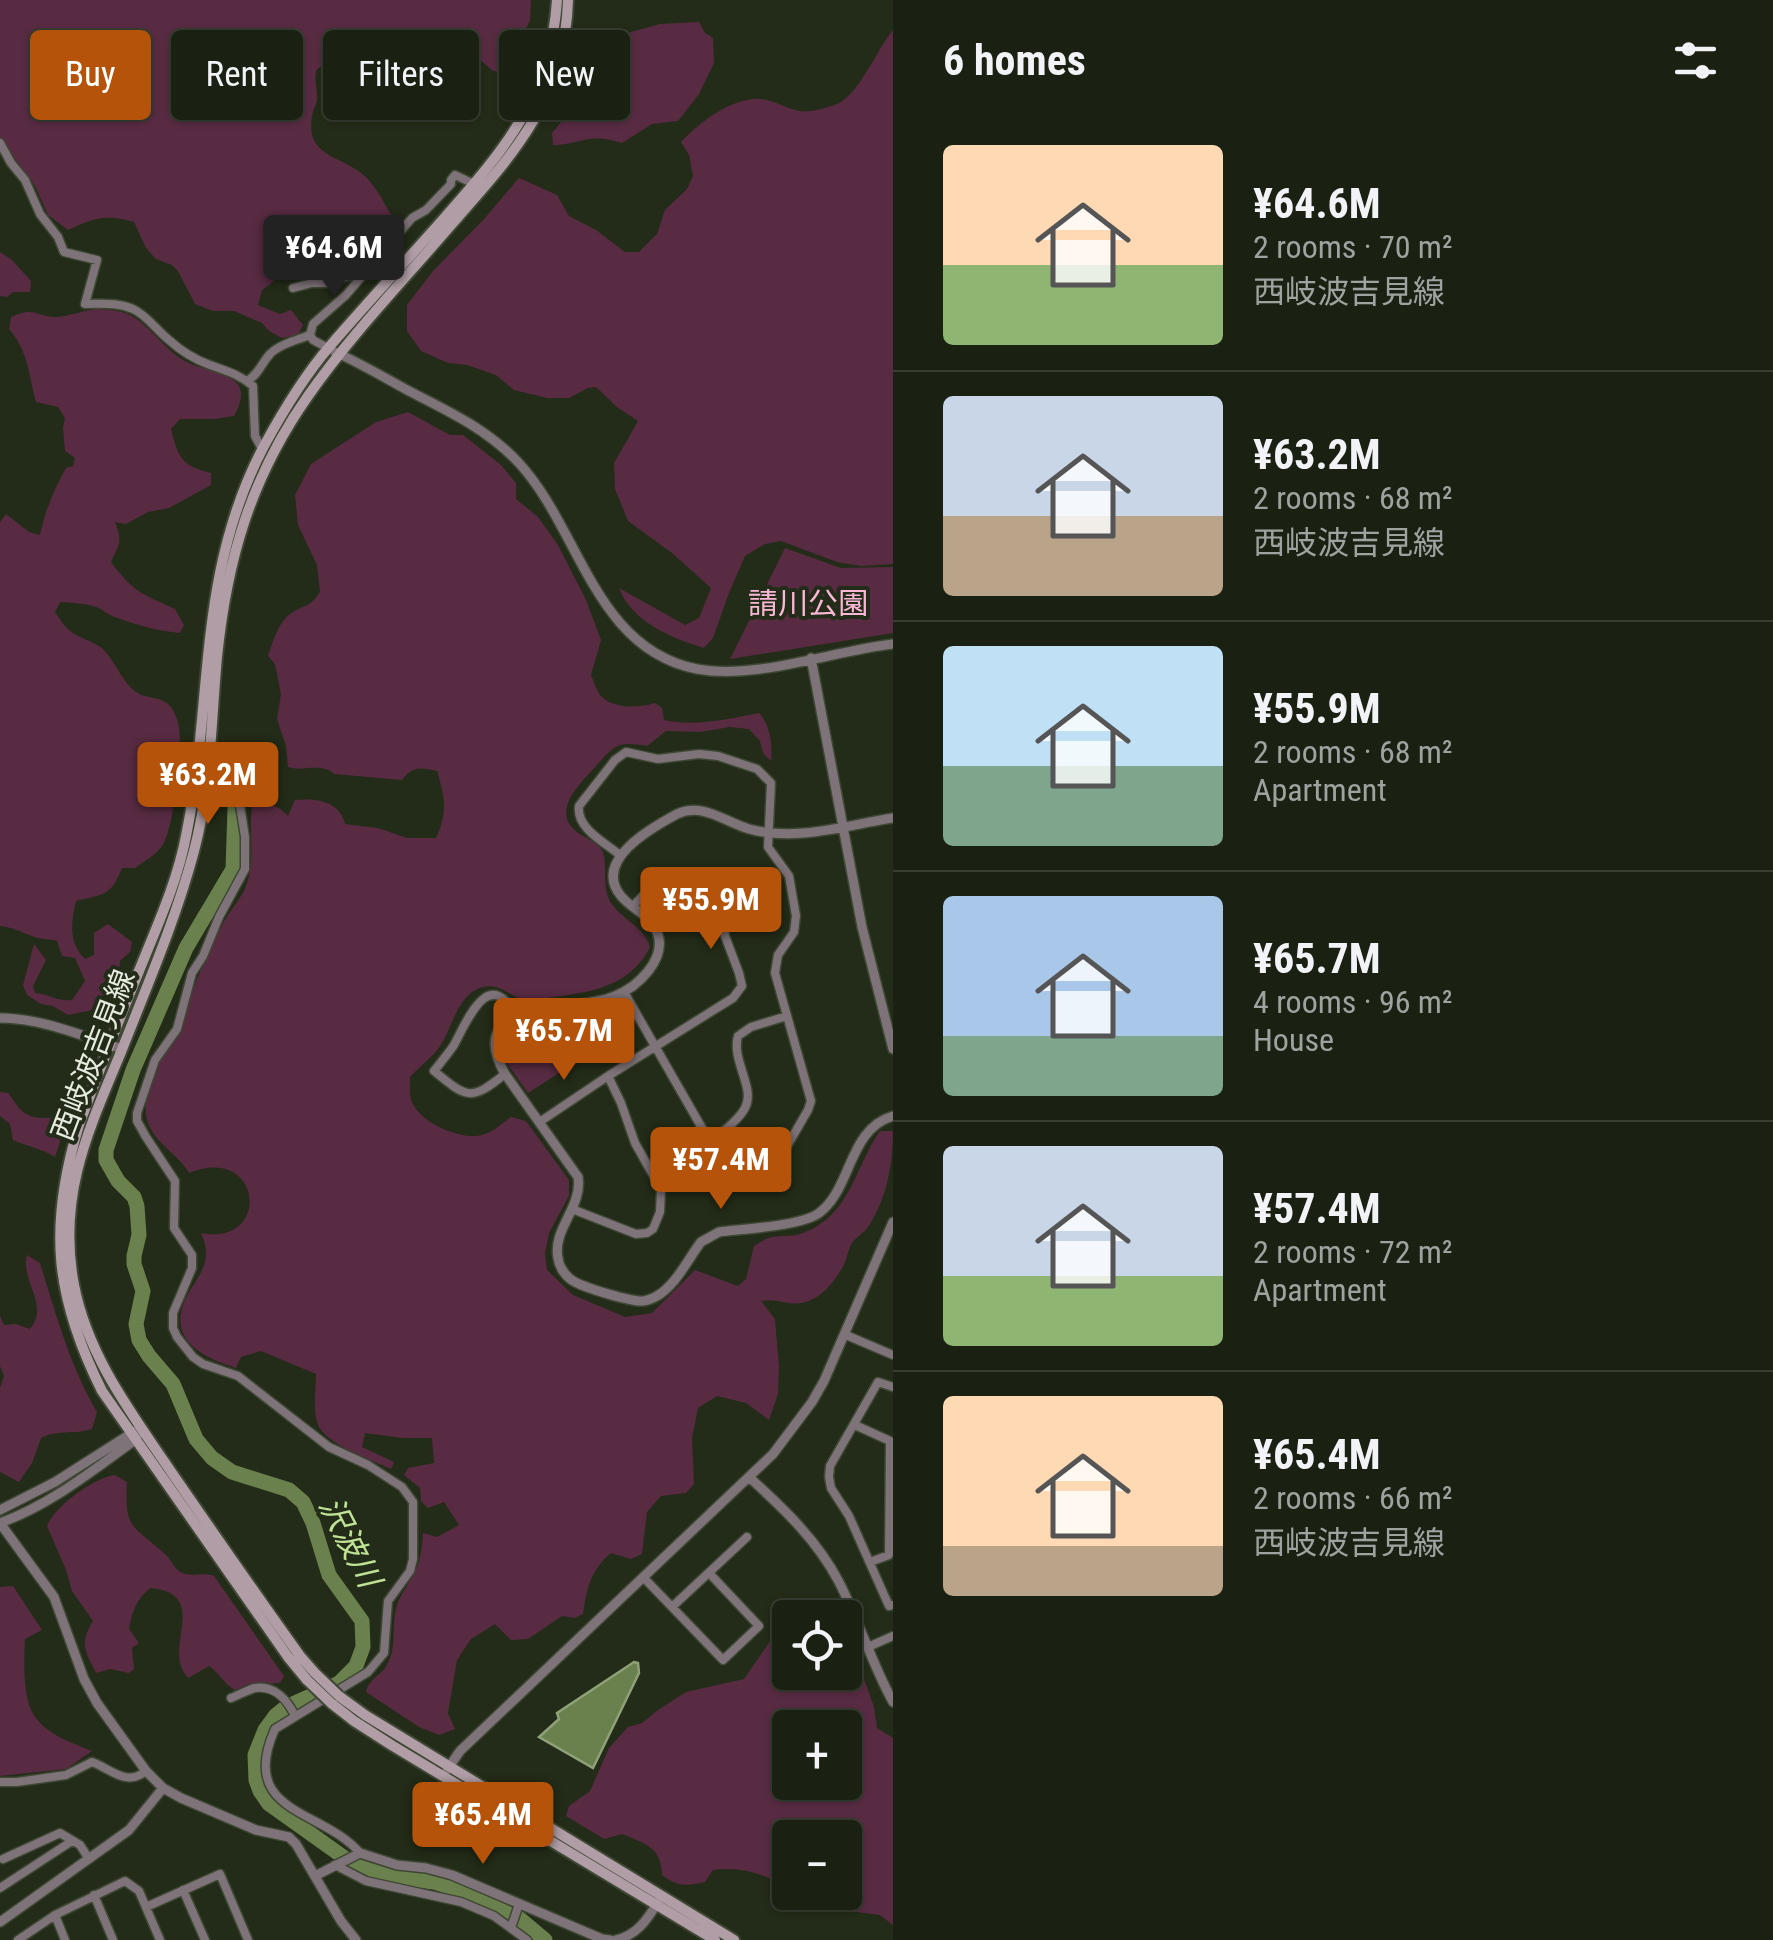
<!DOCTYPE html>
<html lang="en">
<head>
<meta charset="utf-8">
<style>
  body { margin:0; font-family:"Roboto Condensed","Noto Sans JP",sans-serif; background:#23291b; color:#f1f3f6; height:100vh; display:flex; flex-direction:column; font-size:38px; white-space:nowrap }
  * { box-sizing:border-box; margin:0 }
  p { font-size:32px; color:#9fa39f }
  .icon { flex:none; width:55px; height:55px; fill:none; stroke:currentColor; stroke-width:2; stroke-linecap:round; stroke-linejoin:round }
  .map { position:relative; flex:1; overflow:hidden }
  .sheet { display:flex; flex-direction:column; background:#1a2112; width:880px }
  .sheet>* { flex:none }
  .hud { position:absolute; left:30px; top:30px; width:712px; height:90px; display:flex; gap:20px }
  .fabs { position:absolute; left:772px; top:1600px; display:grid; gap:20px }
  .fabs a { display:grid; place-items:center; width:90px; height:90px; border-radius:10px; background:#1a2112; box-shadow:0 2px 8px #0004,0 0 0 2px #383e32; font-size:50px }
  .price { position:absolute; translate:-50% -85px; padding:0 22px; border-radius:10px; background:#b45309; color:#fff; font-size:32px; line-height:65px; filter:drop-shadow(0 2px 5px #0008) }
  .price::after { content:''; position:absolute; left:50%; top:60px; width:30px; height:22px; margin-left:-15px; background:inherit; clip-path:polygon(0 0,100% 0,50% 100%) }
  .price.current { background:#222; color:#fff }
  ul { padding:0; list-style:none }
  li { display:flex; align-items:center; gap:30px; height:250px; padding:0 50px }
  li+li { border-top:2px solid #383e32 }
  li span { display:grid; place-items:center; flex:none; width:280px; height:200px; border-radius:10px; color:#555 }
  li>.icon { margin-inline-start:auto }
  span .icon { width:120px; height:120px; fill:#fffc; stroke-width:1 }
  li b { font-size:42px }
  h2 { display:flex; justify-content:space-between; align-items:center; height:120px; padding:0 50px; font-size:42px }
  .pill { padding:0 35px; border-radius:10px; background:#1a2112; box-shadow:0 2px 8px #0004,0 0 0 2px #383e32; font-size:35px; line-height:90px }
  .pill.current { background:#b45309; color:#fff }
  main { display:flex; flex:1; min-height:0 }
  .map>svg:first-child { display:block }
</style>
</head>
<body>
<main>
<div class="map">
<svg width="893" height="1940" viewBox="0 0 893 1940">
  <rect width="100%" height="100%" fill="#232c18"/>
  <path fill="#582b42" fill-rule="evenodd" d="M0,0H531L530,21L524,32L510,36L504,54L503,72L493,71L479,59C443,80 431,82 390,65C382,62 371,54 361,53C347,53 329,63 317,69C313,80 318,89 317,100C316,105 313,110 312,115C306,154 333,154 357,170C373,180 382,199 391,215L387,232C376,230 364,223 353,222C331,221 313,232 306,252L289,258H272L264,270L274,281L262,290L258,305L280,314L291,310L303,325L298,335L282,338L269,331L262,323L234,311H213L195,304L178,271L172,265L156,259L146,248L134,222C106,214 94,218 68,230L48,215L35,186L0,138Z
    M699,22L705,33L713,38L714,63L699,94L678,121L652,124L622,143C588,132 583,144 553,145L552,133L567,115H584L589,104L583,89L587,51L602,40L660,24Z
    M893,30V564L861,566L837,562L781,541L765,544L745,556L729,593L713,638L704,648C671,638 632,622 619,588L685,625L699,618L711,588L672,553L628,521L615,489L614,463L638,421L617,407L596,387L588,388L569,398H547L514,390L496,375L467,365L448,363L421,351L407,331V305L433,271L484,219L519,178L557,195L569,216L596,230L625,252H639L657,234L665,210L687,189L693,176L689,155L681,142C699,123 726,102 753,99C769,97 784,108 799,111C809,113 827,108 837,104C859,95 877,49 893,30Z
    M0,252L12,260L31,281L30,292H13L7,297L0,296Z
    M97,309C107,310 119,310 128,314C152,326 165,352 189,363C202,369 233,375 239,386C244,396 239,407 234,416L215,419H180L171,429C178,458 182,466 211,473V485L169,508L148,512L126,524L115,522C123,542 119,544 111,562C135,594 141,593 175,609L184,625L180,633C158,631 136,625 115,617C113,617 103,611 101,609C88,603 74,603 60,602L55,612C59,618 64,626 69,630C79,639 94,641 103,649C116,662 121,681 136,692C147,700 161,695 171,707C185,726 182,765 164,777L161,793L173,806C173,814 167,840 162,846C156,855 143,862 135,868H122C111,896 104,894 76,901C71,922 68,943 85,959L94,955V933L108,924L132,942L130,952L120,961L119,979L97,1009L68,1015L53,1006L41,1004L27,995L23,985L34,944L46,960L33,986L35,993C49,994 58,1002 72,1000L85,981L75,958L62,956L57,941C48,938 40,940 32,936C21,932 12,927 0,926V522L6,514L29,532L40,535C45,511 54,489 66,468L73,466L75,458L65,451L63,428L65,418L58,407L36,402C29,376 28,350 9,329L11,317C36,307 32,315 53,317C62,318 86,310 97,309Z
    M408,412L450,435H463L501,465L516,483V499L538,517L558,545L586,600L601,640L591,675C594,682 597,693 603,698C617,709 639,708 655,703L662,708L664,720C694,727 729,719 759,713C770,724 773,746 771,761L763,753L760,741L749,729L730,727L700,732L666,731L647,746C617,741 615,745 595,767C583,781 555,806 571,826C578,836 594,839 601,849C609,860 601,884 610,901C621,920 644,926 650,947C626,995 574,993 526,1001C511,997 500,983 483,987C457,993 452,1031 438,1049C431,1058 419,1067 410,1077C410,1085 409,1096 412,1102C420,1122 455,1137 475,1136C489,1136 500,1125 511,1117L526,1121L569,1180V1196L549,1233L545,1254L547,1270L573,1295L625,1317L652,1313L695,1270L738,1286L746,1279L754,1246C759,1243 763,1240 768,1238C778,1235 790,1237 800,1234C851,1217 854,1168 880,1131H893C893,1163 887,1199 868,1227C864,1233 856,1237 852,1243C848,1250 847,1258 844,1265C837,1277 826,1293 813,1299C791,1310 782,1297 761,1301L775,1319L779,1367L778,1394L769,1420L746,1403L717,1396L698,1408L692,1438L694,1484L686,1493L661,1496L647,1512L642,1554L631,1559L611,1553C590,1571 587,1588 583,1614L575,1618L562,1616L528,1639L511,1640L495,1624L471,1639L457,1660L448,1713L455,1729L439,1735L419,1727L366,1692C369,1679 378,1677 385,1668C397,1650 392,1633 395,1614C397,1597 408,1586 415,1572C421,1559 422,1546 423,1533L437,1537L459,1525L444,1502L428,1508L421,1501L420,1488L404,1475L408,1468L434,1463L432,1438H403L365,1433L362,1447L394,1462L391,1469C372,1460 323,1444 317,1422C313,1408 316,1388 316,1374L261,1351L241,1357L236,1368C207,1359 170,1343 183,1305C193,1278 216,1267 201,1233C272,1247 263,1143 189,1173C178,1153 154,1144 147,1120C142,1103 152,1068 162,1054C168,1047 178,1039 181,1030C183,1023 183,1015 186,1008C196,980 209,949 223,923C229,912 238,902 244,891C257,863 248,836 252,807C265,799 279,806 288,816L295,800C316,798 340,801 345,824L378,828L407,838H436C448,812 445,797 437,771C420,767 413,766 402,780L334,774C321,762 304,772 288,767L286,746L277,719L281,694L275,664L268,656C273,641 279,620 293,612C307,604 310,607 320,592L317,565L298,525L295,495L311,464L376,422Z
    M785,548L841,568L893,567V633L730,659Z
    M600,1007L616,1036L528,1093L504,1059L502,1049L504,1035L510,1026L524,1019Z
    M0,1092L8,1093C12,1098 15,1103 19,1108C32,1122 46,1117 61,1117L65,1126L55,1157C41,1148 28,1147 13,1140L10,1124L0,1116Z
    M27,1255L40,1263C56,1314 70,1366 97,1412L92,1429C75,1435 58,1429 41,1438L32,1463L19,1482L0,1472V1388L4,1376L0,1366V1316L4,1325L16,1324L30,1329C50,1304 20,1281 27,1255Z
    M115,1475L127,1482C124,1532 134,1525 166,1555C172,1561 175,1570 182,1573C192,1577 202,1572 214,1576L284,1676L280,1683L247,1685L235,1690C224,1684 219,1673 209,1666L188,1678C160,1649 213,1594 150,1588C137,1599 132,1611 129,1629L139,1643L132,1648L134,1669L129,1673L110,1669L96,1673C85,1651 79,1644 93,1621L72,1591L66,1570L47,1526C55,1506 93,1478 115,1475Z
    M13,1586L42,1630L25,1639C24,1660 22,1700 36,1718C48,1735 73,1743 92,1751L66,1769L0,1776V1587Z
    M790,1628V1672H845V1632L849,1636L874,1707L877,1728L893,1738V1925L880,1915L841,1910L796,1893L845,1892V1838H790V1890C767,1874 741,1866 713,1870L705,1882C687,1886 677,1887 662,1875C661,1846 645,1844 622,1834L604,1839L566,1816L569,1806L590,1791L609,1748L628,1727L642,1723L658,1710L686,1692L744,1679L775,1634ZM790,1728H845V1782H790Z"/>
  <path fill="#6a814d" stroke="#8fa179" stroke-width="2.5" d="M634,1662L638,1663L639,1673L593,1768L539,1737L559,1719L557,1713Z"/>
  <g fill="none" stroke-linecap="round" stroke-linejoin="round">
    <path stroke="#6a814d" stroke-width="15" d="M235,808L233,869L186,948L133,1070L106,1150V1160L118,1181L134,1197L137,1206L139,1235L134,1256V1264L143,1291L136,1324L139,1340L149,1356L173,1384L196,1439L212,1458L232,1472L289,1490L303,1502L313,1523L329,1575L362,1621L363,1647L356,1666L339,1683L286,1707L276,1715L265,1730L255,1755L256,1780L260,1791L269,1804L356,1866L392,1877L434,1882L455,1889L520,1919L545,1940"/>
    <g stroke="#3e4734" stroke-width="11">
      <path id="minor" d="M0,143L11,163L25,180L40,214L58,237L64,252L97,260L85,304C102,304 117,302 133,309C148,316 156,330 169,340C180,350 196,360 210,365C226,371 239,374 253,386L255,436L262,449
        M293,288L312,283H329L366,269
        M328,348L313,340L310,335L313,324L346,295L412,218L426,210L451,184V180L455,175L474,184
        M247,381C259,374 261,364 270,354C280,344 297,340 310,335
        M209,776L223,777L238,793L245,837V869L219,917L203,956L192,973L177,1029L155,1060L137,1113V1121L146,1137L175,1181L174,1228L192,1255V1268L173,1313V1328L177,1337L193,1357L203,1364L238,1376L329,1447L368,1465L402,1487L413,1502V1559L410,1571L388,1601L384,1653L368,1672L275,1729C237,1814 323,1809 360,1853
        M620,855C604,842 576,828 579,806L615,760L626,752L658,759L699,754L718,756L757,769L771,783L768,847L789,876L796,916L794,932L778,955L775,973L811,1101L808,1110L772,1172L757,1179H744L710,1142L624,992
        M505,1074C471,1101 468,1099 434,1071C441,1062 448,1054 454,1045C467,1021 489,965 515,1015
        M541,1121L608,1076L733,998L742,986L739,973L725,936L723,898L713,879L705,876L681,877L656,882L633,906
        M710,1142C722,1132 738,1121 745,1108C756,1088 731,1061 738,1036L751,1027L787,1016
        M572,1209L636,1234L647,1233L653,1229L660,1212L661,1189L635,1143L621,1103L608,1076
        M846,1335L893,1355
        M893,1387L878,1382L830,1466L829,1477L831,1488L849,1516L889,1606L893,1605
        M855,1425L890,1441L889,1555L870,1562
        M643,1577L723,1660L759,1626L710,1574
        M672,1607L747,1537
        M868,1647L893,1636
        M231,1698C239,1695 247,1690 255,1688C275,1685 288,1701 295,1716
        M0,1782H17L66,1775L92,1762C111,1769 126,1787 146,1771
        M3,1859L60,1833L80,1845L89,1859
        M335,1865L366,1881L461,1902L494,1916L527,1940
        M0,1888L72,1841
        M183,1890L205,1940
        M94,1895L113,1940
        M146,1907L220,1874L248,1940
        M55,1915L65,1940
        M511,1928L519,1904
        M18,1940L55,1915L125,1881L139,1891L160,1940"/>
    </g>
    <g stroke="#3e4734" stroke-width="12">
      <path id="tertiary" d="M335,352C360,363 385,378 409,391C448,411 487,429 518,462C580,528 594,649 697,669C757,680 832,651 893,644
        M811,658L862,927L893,1049
        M893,818C846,825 797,842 749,829C725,822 703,802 677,814C651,828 592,861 621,896C629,906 642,912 650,921C671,945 653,970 633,986C623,993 611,999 598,1001C557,1010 465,1003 505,1074L578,1177C583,1207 552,1229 558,1258C559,1268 567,1278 575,1282C586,1288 631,1302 643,1301C646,1301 654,1298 657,1296C676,1285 688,1259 701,1242L719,1232C742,1229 802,1226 819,1213C852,1189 848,1129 893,1116
        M0,1018C41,1018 83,1036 122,1049
        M749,1477C784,1509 817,1540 839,1582C859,1621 872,1664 893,1702
        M0,1510L55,1482L135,1431
        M0,1523L54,1597L84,1679L97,1703L146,1771L163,1788L181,1798L256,1830L289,1837L296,1844L341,1921L356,1940
        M0,1523C50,1505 92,1471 135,1440L138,1435
        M447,1770L460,1751L773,1454L812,1402L824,1381L893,1222
        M315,1876L360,1853L397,1865L426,1868L452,1875L602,1939L610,1940
        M0,1922L129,1830L163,1788
        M616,1940C637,1935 647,1920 658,1902"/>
    </g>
    <g stroke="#3e4734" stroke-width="14">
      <path id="secondary" d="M315,1673L300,1656C257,1596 214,1534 172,1473C132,1414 88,1357 74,1285C57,1196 88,1131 121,1052C147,986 176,919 194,851C211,787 211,722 217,657C227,559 251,477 308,396C350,336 403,281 451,225C513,155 565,99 568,0
        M307,1680L288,1657L102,1391C55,1297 48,1227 79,1125C98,1074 118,1022 139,971C157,926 177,883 186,836C214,700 196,575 264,446C283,411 304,376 330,346C368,302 408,259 446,216C506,148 551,95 557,0
        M339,1696L365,1715L734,1940
        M331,1703L354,1721L393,1746L715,1940"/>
    </g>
    <use href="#minor" stroke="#7e7378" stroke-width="8"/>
    <use href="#tertiary" stroke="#7e7378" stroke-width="9"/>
    <use href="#secondary" stroke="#b09da5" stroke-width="10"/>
    <g stroke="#3e4734" stroke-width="14" stroke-linecap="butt">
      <path id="secondary-bridge" d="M315,1673L339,1696
        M307,1680L331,1703"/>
    </g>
    <use href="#secondary-bridge" stroke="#b09da5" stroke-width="10"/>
  </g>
  <g text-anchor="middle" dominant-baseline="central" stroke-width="8" stroke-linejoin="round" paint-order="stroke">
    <g font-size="30" fill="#fab6d5" stroke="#232c18">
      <text x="808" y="603">請川公園</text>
    </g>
    <g font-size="30" fill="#e5ebdf" stroke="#232c18">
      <text transform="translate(93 1055) rotate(-69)">西岐波吉見線</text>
    </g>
    <g font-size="32" font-style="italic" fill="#bfe294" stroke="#232c18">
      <text transform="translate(350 1542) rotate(63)">沢波川</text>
    </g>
  </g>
</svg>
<div class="fabs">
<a><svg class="icon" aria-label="locate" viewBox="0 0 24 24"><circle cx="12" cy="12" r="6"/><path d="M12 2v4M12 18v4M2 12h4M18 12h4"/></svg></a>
<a>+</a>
<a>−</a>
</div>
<b class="price current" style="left:334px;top:300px">¥64.6M</b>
<b class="price" style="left:208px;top:827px">¥63.2M</b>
<b class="price" style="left:711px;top:952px">¥55.9M</b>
<b class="price" style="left:564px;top:1083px">¥65.7M</b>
<b class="price" style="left:721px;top:1212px">¥57.4M</b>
<b class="price" style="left:483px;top:1867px">¥65.4M</b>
<div class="hud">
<a class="pill current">Buy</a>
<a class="pill">Rent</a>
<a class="pill">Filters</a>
<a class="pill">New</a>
</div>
</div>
<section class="sheet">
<h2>6 homes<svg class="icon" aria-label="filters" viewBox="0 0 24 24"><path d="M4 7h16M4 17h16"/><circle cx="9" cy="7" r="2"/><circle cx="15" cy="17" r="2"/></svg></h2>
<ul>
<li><span style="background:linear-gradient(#ffd9b3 60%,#8fb573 0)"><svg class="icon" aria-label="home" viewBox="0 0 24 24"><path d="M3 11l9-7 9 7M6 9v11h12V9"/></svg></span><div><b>¥64.6M</b><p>2 rooms · 70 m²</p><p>西岐波吉見線</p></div></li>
<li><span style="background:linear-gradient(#c9d6e8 60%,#b9a48a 0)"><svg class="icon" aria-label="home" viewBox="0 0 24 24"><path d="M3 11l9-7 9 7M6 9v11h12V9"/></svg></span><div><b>¥63.2M</b><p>2 rooms · 68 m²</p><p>西岐波吉見線</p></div></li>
<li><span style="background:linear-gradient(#bfe0f5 60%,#7fa58c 0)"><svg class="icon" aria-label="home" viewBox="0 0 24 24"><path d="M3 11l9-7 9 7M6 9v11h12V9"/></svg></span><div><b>¥55.9M</b><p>2 rooms · 68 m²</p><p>Apartment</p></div></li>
<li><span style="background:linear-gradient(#a9c7e8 70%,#7fa58c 0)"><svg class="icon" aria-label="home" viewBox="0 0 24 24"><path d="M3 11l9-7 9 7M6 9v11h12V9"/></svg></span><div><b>¥65.7M</b><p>4 rooms · 96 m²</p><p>House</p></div></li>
<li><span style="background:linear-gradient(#c9d6e8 65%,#8fb573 0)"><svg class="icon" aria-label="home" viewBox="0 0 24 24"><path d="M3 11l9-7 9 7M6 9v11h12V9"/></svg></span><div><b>¥57.4M</b><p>2 rooms · 72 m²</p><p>Apartment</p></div></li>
<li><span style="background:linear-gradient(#ffd9b3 75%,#b9a48a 0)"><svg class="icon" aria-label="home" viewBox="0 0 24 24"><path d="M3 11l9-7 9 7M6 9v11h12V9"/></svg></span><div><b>¥65.4M</b><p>2 rooms · 66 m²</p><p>西岐波吉見線</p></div></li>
</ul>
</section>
</main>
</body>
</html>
